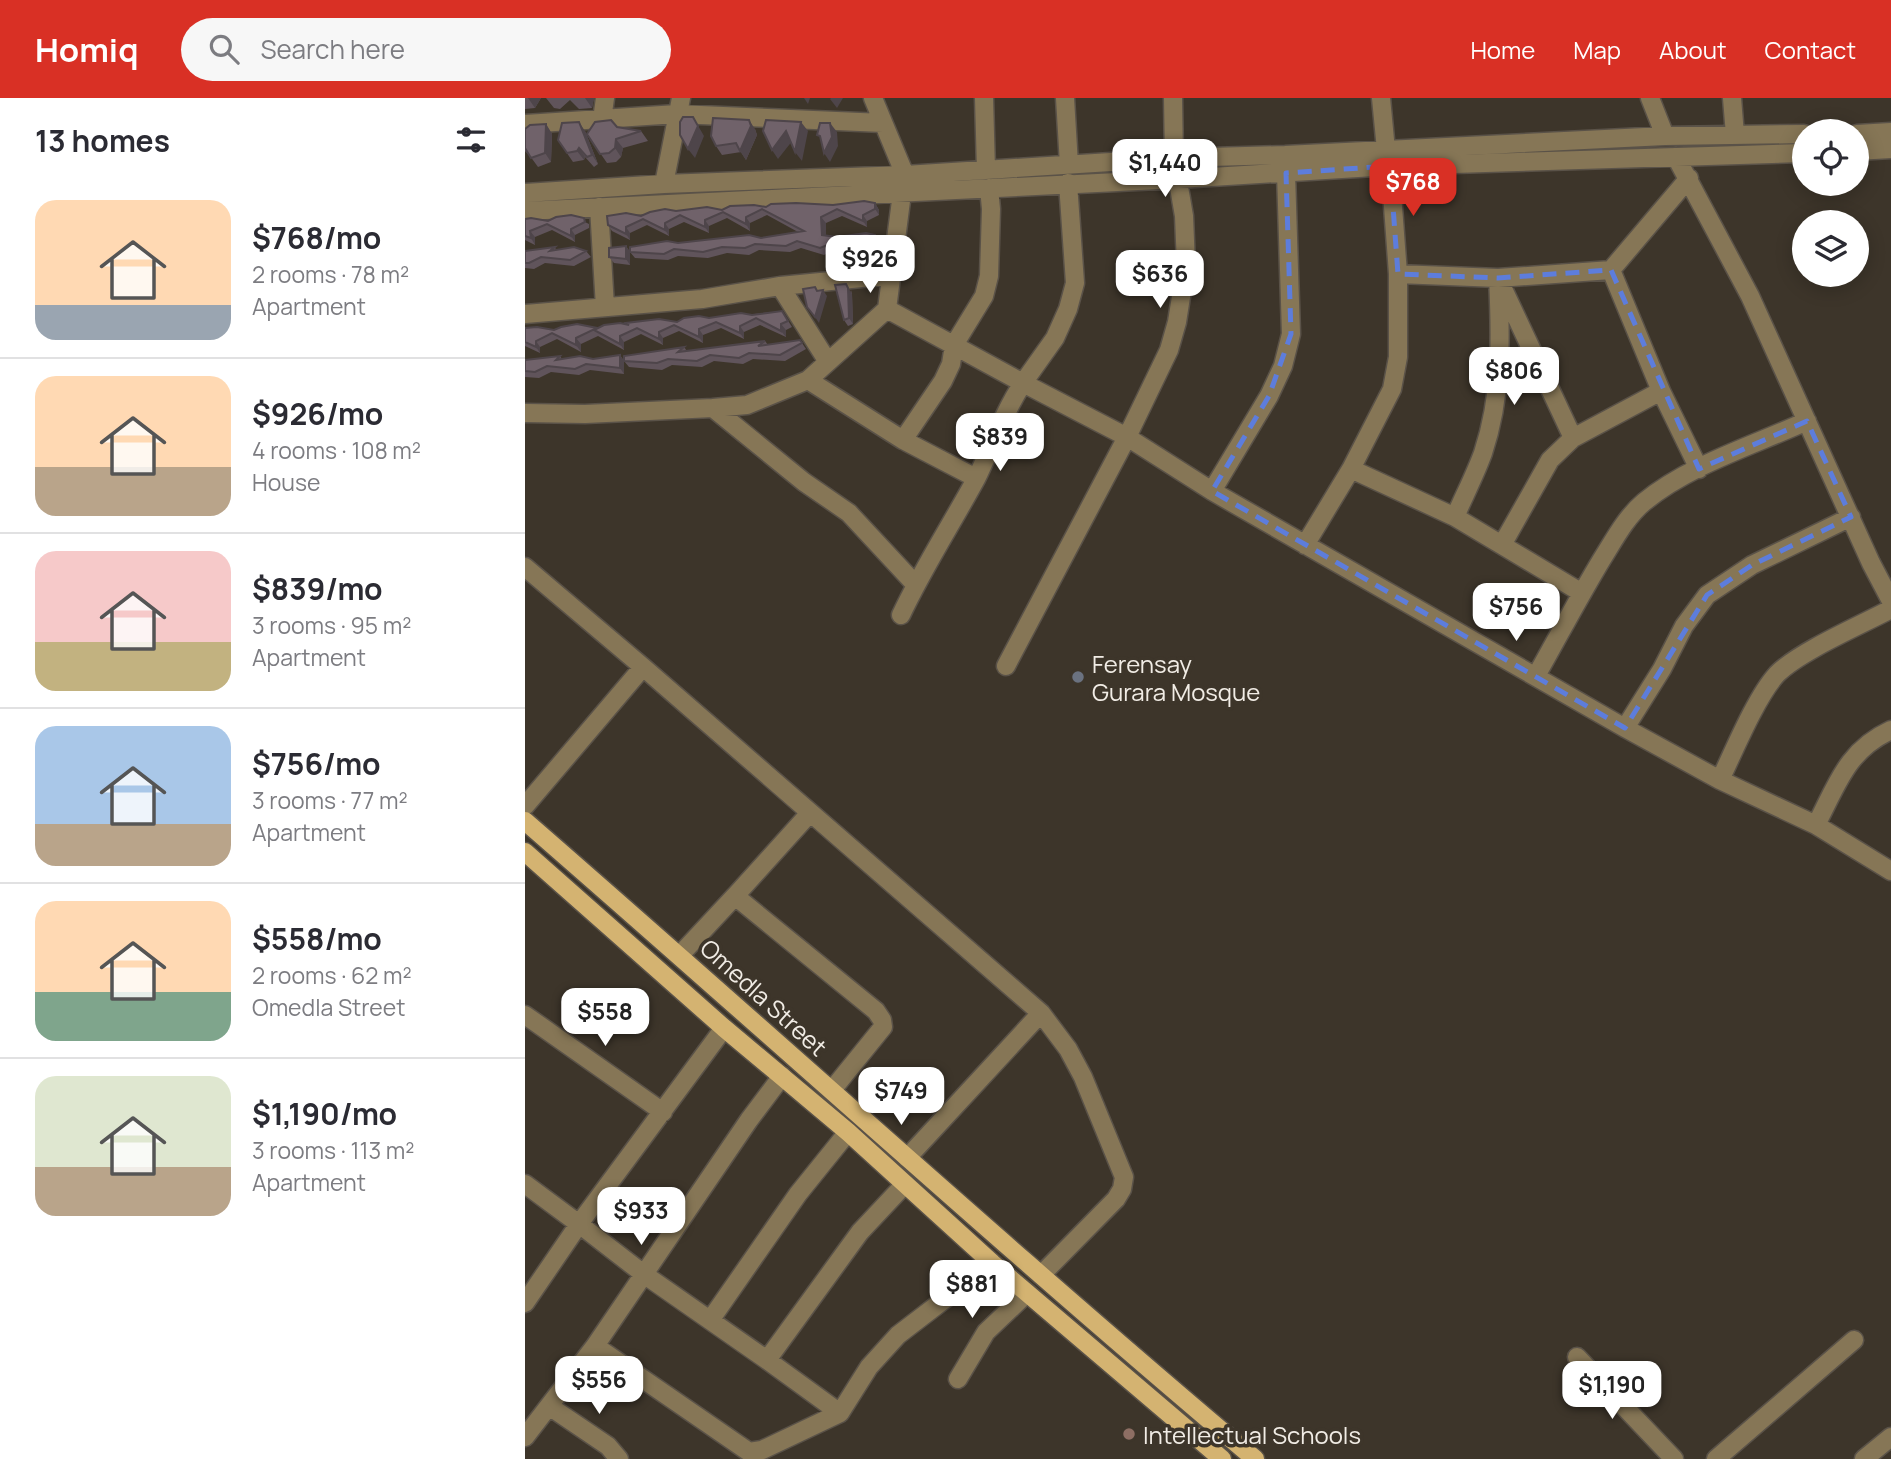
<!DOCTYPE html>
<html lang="en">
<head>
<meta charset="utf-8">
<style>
  body { margin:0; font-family:Manrope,sans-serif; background:#f7f7f7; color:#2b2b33; height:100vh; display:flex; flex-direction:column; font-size:26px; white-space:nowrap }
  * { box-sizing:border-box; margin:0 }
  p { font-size:23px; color:#7c7c81 }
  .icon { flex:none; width:38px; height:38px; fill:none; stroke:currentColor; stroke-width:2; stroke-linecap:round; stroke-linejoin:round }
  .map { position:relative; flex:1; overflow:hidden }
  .drawer { display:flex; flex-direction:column; background:#fff; width:525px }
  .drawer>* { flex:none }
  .buttons { position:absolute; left:1267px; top:21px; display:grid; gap:14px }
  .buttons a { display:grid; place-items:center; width:77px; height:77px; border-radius:50%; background:#fff; box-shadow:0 4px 18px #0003; font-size:35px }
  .price { position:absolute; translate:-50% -60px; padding:0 16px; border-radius:14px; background:#fff; color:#222; font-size:23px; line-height:46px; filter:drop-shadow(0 2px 4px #0008) }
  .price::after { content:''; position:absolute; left:50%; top:42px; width:21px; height:16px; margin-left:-10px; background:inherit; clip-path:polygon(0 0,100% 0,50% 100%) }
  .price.on { background:#d93025; color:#fff }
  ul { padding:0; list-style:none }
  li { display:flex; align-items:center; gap:21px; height:175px; padding:0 35px }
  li+li { border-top:2px solid #e1e1e2 }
  li span { display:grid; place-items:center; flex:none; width:196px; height:140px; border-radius:21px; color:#555 }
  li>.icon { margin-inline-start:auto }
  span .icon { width:84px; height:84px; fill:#fffc; stroke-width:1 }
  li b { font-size:30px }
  h2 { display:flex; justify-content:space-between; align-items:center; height:84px; padding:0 35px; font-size:30px }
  header { display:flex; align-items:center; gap:42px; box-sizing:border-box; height:98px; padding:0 35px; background:#d93025; color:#fff }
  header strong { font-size:33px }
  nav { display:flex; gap:38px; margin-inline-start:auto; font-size:24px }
  .search { width:490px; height:63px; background:#f7f7f7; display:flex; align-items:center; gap:18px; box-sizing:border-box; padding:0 24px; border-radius:38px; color:#7c7c81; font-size:26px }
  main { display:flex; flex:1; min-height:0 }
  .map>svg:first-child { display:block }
</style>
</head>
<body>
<header>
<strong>Homiq</strong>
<div class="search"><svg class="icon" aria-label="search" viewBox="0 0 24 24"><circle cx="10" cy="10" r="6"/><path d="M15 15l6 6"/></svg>Search here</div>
<nav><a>Home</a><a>Map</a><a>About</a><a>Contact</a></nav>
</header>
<main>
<section class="drawer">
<h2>13 homes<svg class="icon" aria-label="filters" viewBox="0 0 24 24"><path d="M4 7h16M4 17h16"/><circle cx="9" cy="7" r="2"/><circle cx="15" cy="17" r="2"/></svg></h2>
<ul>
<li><span style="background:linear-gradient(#ffd9b3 75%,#9aa5b1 0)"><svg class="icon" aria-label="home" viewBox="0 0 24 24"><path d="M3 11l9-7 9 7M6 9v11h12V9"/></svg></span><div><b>$768/mo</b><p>2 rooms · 78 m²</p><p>Apartment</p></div></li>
<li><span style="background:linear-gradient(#ffd9b3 65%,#b9a48a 0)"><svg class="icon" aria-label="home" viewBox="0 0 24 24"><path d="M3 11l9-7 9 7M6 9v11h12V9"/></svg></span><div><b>$926/mo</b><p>4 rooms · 108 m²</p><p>House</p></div></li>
<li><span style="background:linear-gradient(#f6c9c9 65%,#c2b280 0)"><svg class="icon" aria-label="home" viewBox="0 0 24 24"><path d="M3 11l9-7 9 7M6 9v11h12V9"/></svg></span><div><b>$839/mo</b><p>3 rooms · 95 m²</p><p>Apartment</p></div></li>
<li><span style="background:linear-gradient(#a9c7e8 70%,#b9a48a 0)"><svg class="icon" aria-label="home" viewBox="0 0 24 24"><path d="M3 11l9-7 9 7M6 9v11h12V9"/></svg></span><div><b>$756/mo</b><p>3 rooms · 77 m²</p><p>Apartment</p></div></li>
<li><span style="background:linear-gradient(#ffd9b3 65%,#7fa58c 0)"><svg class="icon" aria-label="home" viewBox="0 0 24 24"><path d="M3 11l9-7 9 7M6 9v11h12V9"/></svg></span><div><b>$558/mo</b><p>2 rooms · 62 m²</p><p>Omedla Street</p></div></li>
<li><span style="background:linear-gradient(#dfe7d0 65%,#b9a48a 0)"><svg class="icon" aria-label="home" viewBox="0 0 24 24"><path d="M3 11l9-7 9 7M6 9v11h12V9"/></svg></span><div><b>$1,190/mo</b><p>3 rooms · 113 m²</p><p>Apartment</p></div></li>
</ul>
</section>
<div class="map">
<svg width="1366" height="1361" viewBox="0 0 1366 1361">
  <rect width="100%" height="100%" fill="#3d352a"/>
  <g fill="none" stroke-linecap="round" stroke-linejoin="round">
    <g stroke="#5a5248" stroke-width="21">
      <path id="minor" d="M348,0L380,77
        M459,0L461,72
        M540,0L544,67
        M856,0L861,52
        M1125,0L1140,38
        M1207,0L1210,37
        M77,22L80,0
        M0,26L152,16L358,25
        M1332,36L1366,34
        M1332,53L1366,51
        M1151,59L1225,198L1346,465L1366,503
        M865,68L873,176
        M139,86L156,0
        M0,95L139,86L380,77L649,60L760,57L1140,38L1279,36
        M74,109L80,209
        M0,113L654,81L865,68L1279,55
        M255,188L303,264
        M362,211L498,285L530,240L543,211L550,185L543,85
        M0,216L177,201L255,188L367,177
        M283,282L362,211L377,95
        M1136,293L1174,371
        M0,315L60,316L188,310
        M378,342L283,282L222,307L188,310L279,384L324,415L390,486
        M826,371L867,291L873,259V176L973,180L1086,172
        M451,380L378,342L418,283L426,266L429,247L459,198L464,178L466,111L464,90
        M687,393L744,298L758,268L766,236L761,75
        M930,419C939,398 950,377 958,355C977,298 976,240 973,180L1048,340
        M780,447L826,371L930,419L1057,495
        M977,447L1025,362L1048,340L1136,293L1086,172L1164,80
        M0,469L118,569L516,915L543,951L558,979L599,1079L597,1091L591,1101L516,1177
        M376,517C398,470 426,427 451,381C467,349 478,315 498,285L602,339L687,393L1100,630L1195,682L1291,727L1366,773
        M481,568L602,339L644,252L652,224L661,167L659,118L649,60L648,0
        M1011,578C1033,539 1054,499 1077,461C1089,442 1101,419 1119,404C1164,367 1229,347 1282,323
        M1100,630L1137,571L1159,528L1182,497L1227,467L1326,419
        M1195,682C1209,653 1231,599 1252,576C1275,553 1336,527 1366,511
        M0,708L118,569
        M1291,727C1312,687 1322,652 1366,632
        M210,798L284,716
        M155,857L210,798L351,913L357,922L358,929L307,992
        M0,917L138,1014
        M382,1060L516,915
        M0,1086L54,1126L199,930
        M0,1205L54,1126L120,1177L242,1262L335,1134L380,1086
        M186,1221L273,1096L323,1034
        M70,1248L224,1354L237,1352L315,1315L242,1262
        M1052,1259L1149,1361
        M433,1281L461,1234L502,1195
        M24,1308L83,1348L94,1361
        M315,1315L344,1269L373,1237L467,1165
        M0,1339L70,1248L224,1022L257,978
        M1191,1361L1329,1242
        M1339,1361L1366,1339"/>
    </g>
    <g stroke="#5a5248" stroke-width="21">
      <path id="major" d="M0,723C244,935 483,1153 730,1361
        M0,754L199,930L323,1034L467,1165L697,1361"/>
    </g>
    <use href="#minor" stroke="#867656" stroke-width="18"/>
    <use href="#major" stroke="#d4b371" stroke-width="18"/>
  </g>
  <path fill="#60545b" d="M0,0H16L10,10L0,11Z
    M21,0H69L67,10L54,11L45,2L35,11L29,10Z
    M21,26L27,36L26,64L13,69L5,58L0,53V31Z
    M92,29L116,33L123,43L98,50L96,59L91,64L82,65L62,36Z
    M230,31L232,37L221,62L216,54L197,57L191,48Z
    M60,33L73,66L69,69L60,59L59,62L48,64L33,42Z
    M350,105L354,112V117L342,123V129L317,118L301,125V137L312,139L341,135L354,143V147L341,154L310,152L299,157L276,150L265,154L234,152L224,157L202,155L183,160L153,158L143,162L110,160L105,154L153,145L236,140L273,134L242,117L225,125V133L202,120L184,128V135L159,124L144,131V138L122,127L105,135V142L87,133L83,127L116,118L151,113Z
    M46,117L64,126V130L50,137V144L27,132L10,139V147L0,142V121L23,123Z
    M101,148L105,154V167L89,165L84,159Z
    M30,149L31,152L61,153L66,159L49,168L20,165L9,171L0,170V153Z
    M326,192L327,196L328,226L323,228L319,222Z
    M257,213L267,229L261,232V239L235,227L219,234V241L196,230L178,237V245L154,233L138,240V247L116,236L99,244V252L73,238L56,246V254L32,241L15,249V255L0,248V230L29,232L72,231L102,226L152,224Z
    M275,242L281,251L260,263L228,261L218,266L189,263L177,269L147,267L137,272L104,269L99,263L159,249L162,253L240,243L243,247Z
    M95,257L99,263V276L65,272L54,277L26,274L14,280L0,279V262L35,258L37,261H68Z"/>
  <path fill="#4e454a" d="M3,0H16L10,10Z
    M60,0H69L67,10Z
    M279,0H285L283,6Z
    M306,0H318L312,10L305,1Z
    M168,19L179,38L170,60L163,51Z
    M224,22L230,31L232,37L221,62L215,53Z
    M54,24L60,33L73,66L67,57Z
    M276,24L283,33L277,63L270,54Z
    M305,25L312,34L313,48L305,64L299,55Z
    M21,26L27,36L26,64L20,55Z
    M261,33L268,42L253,61L247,52Z
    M91,41L98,50L96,59L90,50Z
    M54,50L60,59L59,62L52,53Z
    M350,105L354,112V117L350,111Z
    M338,117L342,123V129L338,123Z
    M221,119L225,125V133L221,126Z
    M296,119L301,125V143L297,137Z
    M180,122L184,128V135L180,129Z
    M140,125L144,131V138L140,132Z
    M101,129L105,135V142L101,136Z
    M46,131L50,137V144L46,138Z
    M5,133L10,139V147L6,140Z
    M350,137L354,143V147L350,141Z
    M101,148L105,154V167L101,161Z
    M321,186L327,196L328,226L324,220Z
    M298,192L302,198L294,225L290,219Z
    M256,226L261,232V239L256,233Z
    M215,228L219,234V241L215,235Z
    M174,231L178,237V245L174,239Z
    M134,234L138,240V247L134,241Z
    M95,238L99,244V252L95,246Z
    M51,240L56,246V254L51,247Z
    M11,243L15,249V255L11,249Z
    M95,257L99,263V276L95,270Z"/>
  <path fill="#70626a" stroke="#4e454a" stroke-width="2" d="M158,19H168L173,28L163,51L155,37V24Z
    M188,20L224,22L226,28L215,53L211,45L191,48L186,38Z
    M86,22L92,29L116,33L91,41L90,50L84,55L75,56L62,36L70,24Z
    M241,22L276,24L270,54L261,33L247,52L238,33Z
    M54,24L67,57L62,59L54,50L52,53L42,55L33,42L37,25Z
    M295,25H305L307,39L299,55L295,38L292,37Z
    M21,26L20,55L6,60L0,50V31L5,27Z
    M339,103L350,105V111L338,117V123L312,111L296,119L297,137L312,139L341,135L350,137V141L337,148L305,146L295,150L272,143L261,148L230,146L220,150L197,149L178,154L149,151L139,156L105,154V149L142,143L153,145L224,137L236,140L279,133L237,111L221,119V126L198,114L180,122V129L155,117L140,125V132L118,121L101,129V136L83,127L82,118L101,115L116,118L125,114L140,111L151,113L182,109L197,112L205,108L229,107L241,109L246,106L271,105L308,107Z
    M46,117L59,120L60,124L46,131V138L22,126L5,133L6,140L0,138V121L6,120L23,123L31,119Z
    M101,148V161L84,159V150Z
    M30,149L25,153L49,149L61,153L45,162L16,159L4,165H0V153Z
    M321,186L323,190L324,220L319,222L310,187Z
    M290,189L292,193L298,192L290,219L282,209L278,191Z
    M257,213L263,223L256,226V233L231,220L215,228V235L191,224L174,231V239L149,227L134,234V241L112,230L95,238V246L69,232L79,227L95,225L104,227L101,225L134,221L152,224L159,220L174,218L184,220L216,215L227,217Z
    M52,226L72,230L51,240V247L27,235L11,243V249L0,244V230L12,229L29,232L36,229Z
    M275,242L277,245L255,257L224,255L214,260L185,257L172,263L143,261L132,265L99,263V258L159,249L153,254L240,243L233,248Z
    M95,257V270L61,266L50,271L22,268L10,274L0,273V262L35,258L31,262L55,258L68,261Z"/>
  <path fill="none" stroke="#5d7ddc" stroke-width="5" stroke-dasharray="14 9" stroke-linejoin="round" d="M865,68L873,176L973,180L1086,172L1174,371L1282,323L1326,419L1227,467L1182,497L1100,630L687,393L744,298L766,236L761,75Z"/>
  <circle fill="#6b7280" stroke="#3d352a" stroke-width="2.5" cx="553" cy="579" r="7"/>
  <circle fill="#8d6e63" stroke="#3d352a" stroke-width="2.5" cx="604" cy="1336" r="7"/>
  <g text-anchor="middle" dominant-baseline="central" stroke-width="7" stroke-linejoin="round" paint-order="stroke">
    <g font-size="24" fill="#f1ece5" stroke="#3d352a" text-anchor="start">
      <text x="567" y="565">Ferensay<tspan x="567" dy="28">Gurara Mosque</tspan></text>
      <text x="618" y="1336">Intellectual Schools</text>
    </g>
    <g font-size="24" fill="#f1ece5" stroke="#3d352a">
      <text transform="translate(239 899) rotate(42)">Omedla Street</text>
    </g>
  </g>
</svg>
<div class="buttons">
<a><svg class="icon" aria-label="locate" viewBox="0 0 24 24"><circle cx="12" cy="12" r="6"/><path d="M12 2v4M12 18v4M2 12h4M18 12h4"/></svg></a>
<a><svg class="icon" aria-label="layers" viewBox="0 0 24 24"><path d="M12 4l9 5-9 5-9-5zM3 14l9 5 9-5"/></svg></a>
</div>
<b class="price" style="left:640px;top:101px">$1,440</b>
<b class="price on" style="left:888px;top:120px">$768</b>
<b class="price" style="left:345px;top:197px">$926</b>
<b class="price" style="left:635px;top:212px">$636</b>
<b class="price" style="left:989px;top:309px">$806</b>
<b class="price" style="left:475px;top:375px">$839</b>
<b class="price" style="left:991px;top:545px">$756</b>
<b class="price" style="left:80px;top:950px">$558</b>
<b class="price" style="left:376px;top:1029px">$749</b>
<b class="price" style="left:116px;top:1149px">$933</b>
<b class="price" style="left:447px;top:1222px">$881</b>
<b class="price" style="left:74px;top:1318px">$556</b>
<b class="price" style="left:1087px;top:1323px">$1,190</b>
</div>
</main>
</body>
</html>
